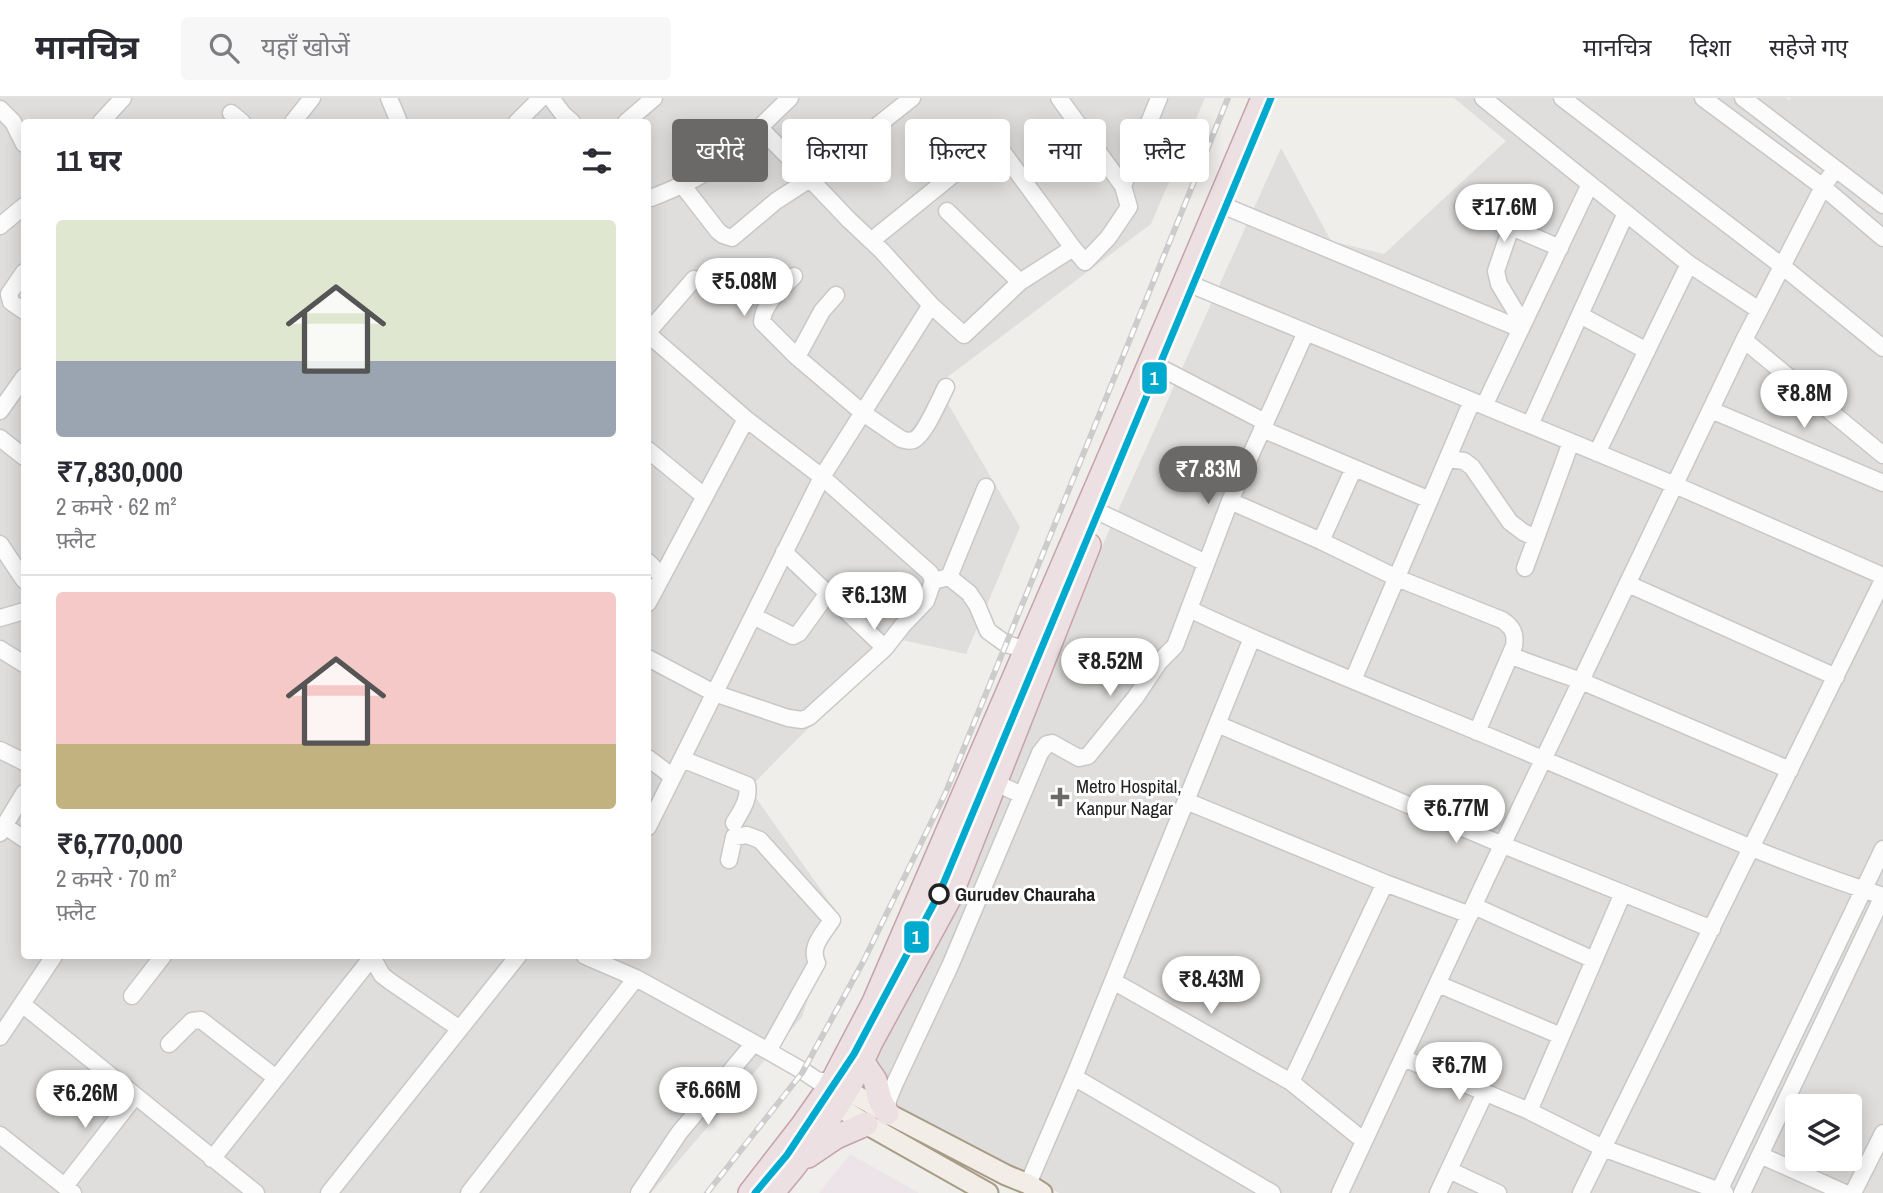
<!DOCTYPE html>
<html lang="hi">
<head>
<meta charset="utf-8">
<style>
  body { margin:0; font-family:"Archivo Narrow","Noto Sans Devanagari",sans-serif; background:#f7f7f7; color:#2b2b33; height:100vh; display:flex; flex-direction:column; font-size:26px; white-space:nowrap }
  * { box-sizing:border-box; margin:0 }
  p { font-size:23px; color:#7c7c81 }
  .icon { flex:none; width:38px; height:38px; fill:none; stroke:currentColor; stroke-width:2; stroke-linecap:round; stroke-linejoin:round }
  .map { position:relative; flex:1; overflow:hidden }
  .details { position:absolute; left:21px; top:21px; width:630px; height:840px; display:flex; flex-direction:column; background:#fff; border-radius:7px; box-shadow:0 4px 18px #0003 }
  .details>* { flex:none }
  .guide { position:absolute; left:672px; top:21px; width:665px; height:63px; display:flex; gap:14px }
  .buttons { position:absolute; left:1785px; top:996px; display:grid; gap:14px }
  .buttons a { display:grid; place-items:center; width:77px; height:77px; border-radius:7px; background:#fff; box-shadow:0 4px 18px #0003; font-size:35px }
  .price { position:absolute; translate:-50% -60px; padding:0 16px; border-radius:24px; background:#fff; color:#222; font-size:23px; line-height:46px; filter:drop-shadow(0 2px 4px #0008) }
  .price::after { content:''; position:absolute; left:50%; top:42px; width:21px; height:16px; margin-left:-10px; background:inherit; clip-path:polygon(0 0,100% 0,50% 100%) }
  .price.current { background:#6a6968; color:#fff }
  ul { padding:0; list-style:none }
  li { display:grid; align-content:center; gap:14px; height:371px; padding:0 35px }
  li+li { border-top:2px solid #e1e1e2 }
  li span { display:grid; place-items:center; height:217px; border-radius:7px; color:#555 }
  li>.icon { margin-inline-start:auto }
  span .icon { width:126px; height:126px; fill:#fffc; stroke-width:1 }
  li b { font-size:30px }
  h2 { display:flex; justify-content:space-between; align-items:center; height:84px; padding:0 35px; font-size:30px }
  .chip { padding:0 24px; border-radius:7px; background:#fff; box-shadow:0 4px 18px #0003; font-size:24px; line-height:63px }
  .chip.current { background:#6a6968; color:#fff }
  header { display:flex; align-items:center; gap:42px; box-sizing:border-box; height:98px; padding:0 35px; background:#fff; border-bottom:2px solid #e1e1e2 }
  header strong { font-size:33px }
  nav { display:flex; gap:38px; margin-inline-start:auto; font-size:24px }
  .search { width:490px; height:63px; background:#f7f7f7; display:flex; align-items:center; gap:18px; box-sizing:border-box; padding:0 24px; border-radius:7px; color:#7c7c81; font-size:26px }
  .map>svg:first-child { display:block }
</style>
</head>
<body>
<header>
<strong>मानचित्र</strong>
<div class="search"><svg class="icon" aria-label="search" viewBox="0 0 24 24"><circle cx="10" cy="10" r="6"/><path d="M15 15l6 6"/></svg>यहाँ खोजें</div>
<nav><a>मानचित्र</a><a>दिशा</a><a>सहेजे गए</a></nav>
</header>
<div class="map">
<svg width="1883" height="1095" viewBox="0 0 1883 1095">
  <rect width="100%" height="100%" fill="#f0eeeb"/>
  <path fill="#dfdedc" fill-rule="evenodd" d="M0,0H1205L1151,126L937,287L1020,429L966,556L897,541L749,690L836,813L802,919L651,1095H0ZM24,24H648V858H24Z
    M1454,0H1786L1789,2L1791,0H1883V1095H1059L860,987L1281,50L1331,143L1384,156L1506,43ZM1797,1008H1850V1060H1797Z"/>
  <path fill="#ede4e9" d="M850,1056L919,1095H819Z"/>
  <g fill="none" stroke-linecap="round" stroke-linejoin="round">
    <g stroke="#c9c8c7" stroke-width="19">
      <path id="minor" d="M389,0L399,24
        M551,0L563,16L572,24
        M912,0L810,81L848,121L882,153L931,207L964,237L1020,184L1073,150L1085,164L1108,140L1129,109L1123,88L1059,0
        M1483,0L1689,166L1759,212
        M1562,0L1782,168L1883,250
        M1703,0L1823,89L1883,140
        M1743,0L1883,107
        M0,11L13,24L24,46
        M231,15L242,24
        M101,24L123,0
        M293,24L312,0
        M517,24L541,0
        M626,24L654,0
        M683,88L718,133L723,137L732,140L776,103L810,81L759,29
        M1123,88L1159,0
        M651,100C671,92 691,84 709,72C739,53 764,24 790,0
        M1463,108L1560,150
        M1229,110L1521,231
        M947,113L1020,184
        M0,128L24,108
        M1511,129L1496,173L1499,186L1523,226
        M871,143L960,71L996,45L1073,150
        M24,174L9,196L11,204L24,213
        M794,178C782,191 763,205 762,224L797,259
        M1185,184L1675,387L1883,478
        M836,197L822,213L797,259L863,315L901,341C905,342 908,344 913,342C923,340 941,299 946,289
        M931,207L822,379L930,475L933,483
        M1580,217L1647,253
        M648,234L694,181
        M1306,234L1230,403L1189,511C1306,566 1426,611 1545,662C1657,709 1767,761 1883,798
        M648,236L746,321L822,379L648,729
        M1744,242L1883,357
        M1161,270L1265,324
        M1484,308L1590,86
        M1711,312L1883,385
        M0,313L24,279
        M1530,327L1626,115
        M1262,331L1430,402
        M0,340L24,359
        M648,352L704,398
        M1597,355L1689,166
        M1448,361L1464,363L1472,369L1510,424L1523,434L1536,440
        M1230,403L1321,443L1397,480L1502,522C1513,529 1516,536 1514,548L1477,634
        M1101,415L1206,465
        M1321,443L1354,370
        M0,446L24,482
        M784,454L885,550
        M648,464L662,478
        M1525,470L1571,344
        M949,479L969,495L977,507L988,533L1006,546L1027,552
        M1628,486L1836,579
        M648,505L746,321
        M753,518L793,538L799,535L828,495
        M0,520L24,513
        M0,551L24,566
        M1511,558L1581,583L1790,672
        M648,560L714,595L788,620L802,622L809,619L885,550L903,527L926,503L933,483L949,479L986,389
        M1353,582L1472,303
        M1217,626L1503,747L1712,831
        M0,652L24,664
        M648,660L673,679
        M682,661L747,687C750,701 741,713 734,725
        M974,675L1022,697
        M1186,703L1385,785L1470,817
        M5,728L24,741
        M0,735L24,695
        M729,762L734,739L747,737L760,742L832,822C823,836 809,849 817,865L768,953
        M1474,808L1594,862
        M585,858L636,880L754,945L803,973L818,983H833
        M372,859L382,877L391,884L460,931
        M1113,883L1291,984L1364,1043
        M1438,886L1561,938
        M132,898L163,858
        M22,906L256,1095
        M0,939L54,858
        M169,946L192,923L201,922L276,980
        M1403,960L1529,1013L1603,1050L1725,1095
        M1074,979L1272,1095
        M1291,984L1385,785
        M1529,1013L1623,795
        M887,1015L888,1002L895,985L950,868L1040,655L1047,646L1052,645L1079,660L1088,658L1135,600L1159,564L1175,548L1189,511
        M0,1037L73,1095
        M1760,1057L1845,1095
        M212,1061L373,858
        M1449,1072L1498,1095
        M1028,1086L1074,979L1252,540
        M65,1088L135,998
        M329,1095L518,858
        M469,1095L636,880
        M639,1095L679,1035L754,945
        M1340,1095L1487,779L1744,242L1823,89L1835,71
        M1438,1095L1485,995
        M1581,1095L1883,482
        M1718,1095L1883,751
        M1742,1095L1883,798
        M1853,1095L1883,1035"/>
    </g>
    <g stroke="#a79c86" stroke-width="23">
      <path id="major" d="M833,984L887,1015L1006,1077L1028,1086L1042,1095
        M825,1000L866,1026L988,1095"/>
    </g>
    <g stroke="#c5a2ac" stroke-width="26">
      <path id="highway" d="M862,963L875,982L880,1002L887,1015
        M808,1058L836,1039L866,1026
        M750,1095L802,1028L830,988L874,904L1185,184L1263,0
        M772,1095C809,1053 849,996 871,944L950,799L1089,447"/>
    </g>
    <use href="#minor" stroke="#fdfcfc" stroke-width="16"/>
    <use href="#major" stroke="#f3ede7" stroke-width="19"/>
    <use href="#highway" stroke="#ece0e2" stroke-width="23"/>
    <g stroke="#ccc" stroke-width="6">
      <path id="rail" d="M707,1095L802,975L863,864L946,694L1228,0"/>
    </g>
    <use href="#rail" stroke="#fff" stroke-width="3.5" stroke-dasharray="10" stroke-linecap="butt"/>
    <g stroke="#fff" stroke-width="12">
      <path id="metro-1" d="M755,1095L787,1057L854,956L939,796L1271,0"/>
    </g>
    <use href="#metro-1" stroke="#00a9ce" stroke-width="7"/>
  </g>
  <path fill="#6a6968" stroke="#fff" stroke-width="2.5" d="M1056.5 688.5h7v7h7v7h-7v7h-7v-7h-7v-7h7z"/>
  <circle fill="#fff" stroke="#222" stroke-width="3.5" cx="939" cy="796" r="9"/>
  <g text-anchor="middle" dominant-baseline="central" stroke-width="6" stroke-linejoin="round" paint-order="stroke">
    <g font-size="19" fill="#222" stroke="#fff" text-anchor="start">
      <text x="1076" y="688">Metro Hospital,<tspan x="1076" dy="22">Kanpur Nagar</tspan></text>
    </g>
    <g font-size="19" font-weight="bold" fill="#222" stroke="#fff" text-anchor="start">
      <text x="955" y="796">Gurudev Chauraha</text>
    </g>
  </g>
  <g stroke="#fff" stroke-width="2.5">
    <rect x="1141" y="263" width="27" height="34" rx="7" fill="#00a9ce"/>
    <rect x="903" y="822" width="27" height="34" rx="7" fill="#00a9ce"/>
  </g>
  <g font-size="19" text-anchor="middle" font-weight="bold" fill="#fff">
    <text x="1154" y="287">1</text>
    <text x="916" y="846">1</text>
  </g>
</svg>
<div class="buttons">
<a><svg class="icon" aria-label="layers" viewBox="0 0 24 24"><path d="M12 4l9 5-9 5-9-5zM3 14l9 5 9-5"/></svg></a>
</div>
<b class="price" style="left:1504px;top:146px">₹17.6M</b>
<b class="price" style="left:744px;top:220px">₹5.08M</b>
<b class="price" style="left:1804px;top:332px">₹8.8M</b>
<b class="price current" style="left:1208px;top:408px">₹7.83M</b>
<b class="price" style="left:874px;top:534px">₹6.13M</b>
<b class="price" style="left:1110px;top:600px">₹8.52M</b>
<b class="price" style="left:1456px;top:747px">₹6.77M</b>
<b class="price" style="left:1211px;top:918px">₹8.43M</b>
<b class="price" style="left:1459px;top:1004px">₹6.7M</b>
<b class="price" style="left:708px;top:1029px">₹6.66M</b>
<b class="price" style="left:85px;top:1032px">₹6.26M</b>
<div class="guide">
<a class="chip current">खरीदें</a>
<a class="chip">किराया</a>
<a class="chip">फ़िल्टर</a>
<a class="chip">नया</a>
<a class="chip">फ़्लैट</a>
</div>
<section class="details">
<h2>11 घर<svg class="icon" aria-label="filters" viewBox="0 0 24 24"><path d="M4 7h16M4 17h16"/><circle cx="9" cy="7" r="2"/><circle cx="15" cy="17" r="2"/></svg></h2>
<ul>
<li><span style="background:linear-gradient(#dfe7d0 65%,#9aa5b1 0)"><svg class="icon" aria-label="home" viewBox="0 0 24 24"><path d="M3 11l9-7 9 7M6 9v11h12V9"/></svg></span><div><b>₹7,830,000</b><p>2 कमरे · 62 m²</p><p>फ़्लैट</p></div></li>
<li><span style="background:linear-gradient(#f6c9c9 70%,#c2b280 0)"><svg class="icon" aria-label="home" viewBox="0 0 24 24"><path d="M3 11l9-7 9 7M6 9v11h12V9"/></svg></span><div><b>₹6,770,000</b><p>2 कमरे · 70 m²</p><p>फ़्लैट</p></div></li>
</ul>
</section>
</div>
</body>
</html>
